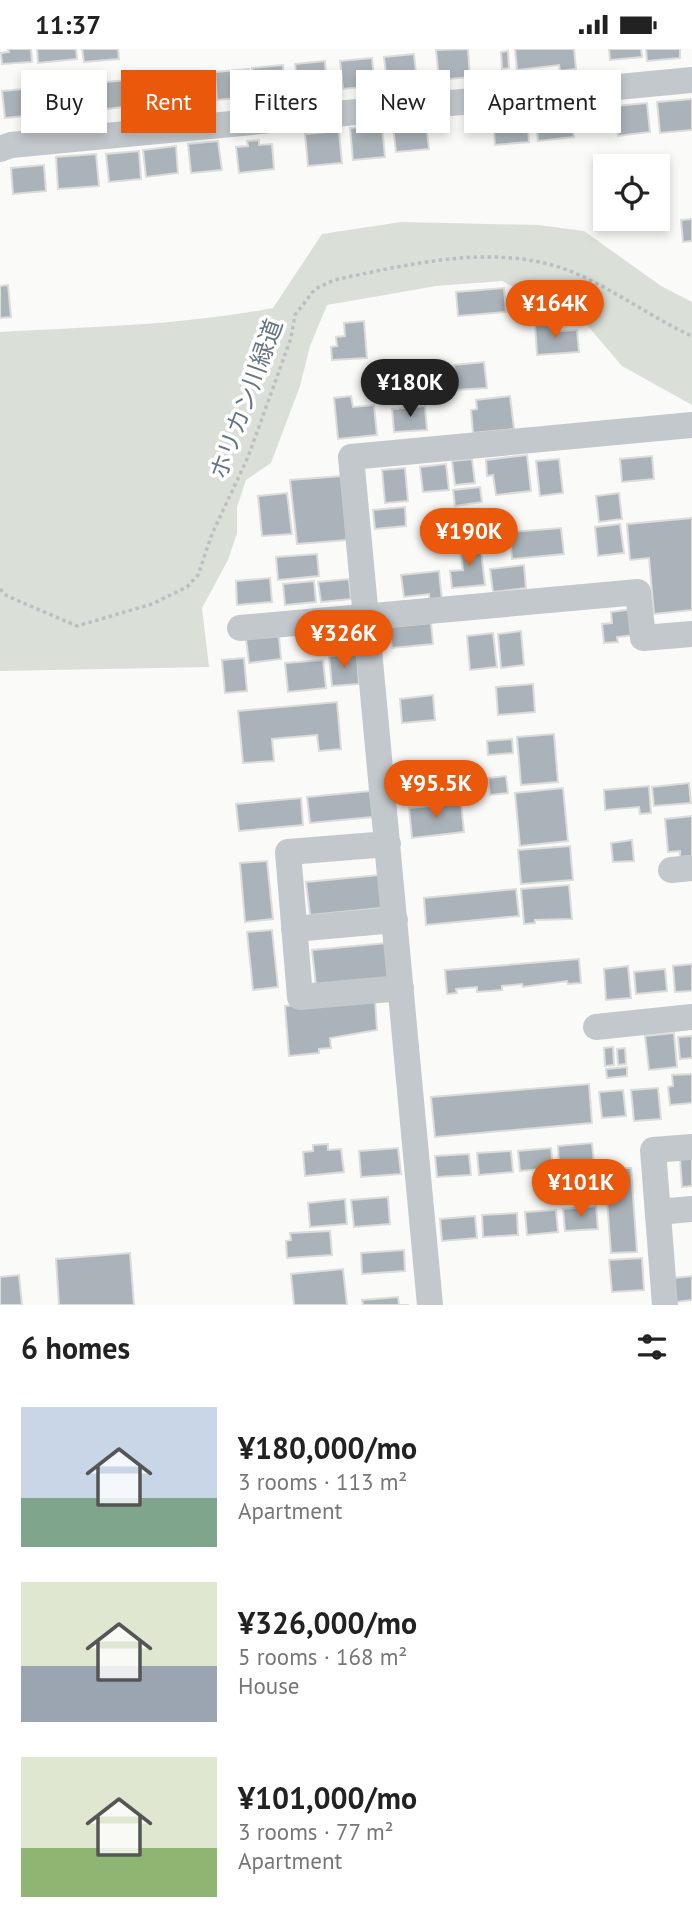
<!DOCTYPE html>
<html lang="en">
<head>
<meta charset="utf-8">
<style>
  body { margin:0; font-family:"PT Sans","Noto Sans JP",sans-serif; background:#f2f2f2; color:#222; height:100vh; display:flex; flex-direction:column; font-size:26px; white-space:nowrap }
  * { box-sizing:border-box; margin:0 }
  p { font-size:23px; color:#767676 }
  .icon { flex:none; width:38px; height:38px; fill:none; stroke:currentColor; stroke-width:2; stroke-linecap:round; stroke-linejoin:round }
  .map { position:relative; height:1256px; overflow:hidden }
  .panel { display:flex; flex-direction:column; background:#fff; flex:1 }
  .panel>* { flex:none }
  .banner { position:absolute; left:21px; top:21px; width:651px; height:63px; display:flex; gap:14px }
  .controls { position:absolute; left:593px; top:105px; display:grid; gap:14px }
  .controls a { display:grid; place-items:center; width:77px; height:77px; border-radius:0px; background:#fff; box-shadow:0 4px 10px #0003; font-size:35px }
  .price { position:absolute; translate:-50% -60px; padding:0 16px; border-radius:24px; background:#ea580c; color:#fff; font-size:23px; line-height:46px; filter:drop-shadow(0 2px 4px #0008) }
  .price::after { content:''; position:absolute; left:50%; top:42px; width:21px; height:16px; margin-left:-10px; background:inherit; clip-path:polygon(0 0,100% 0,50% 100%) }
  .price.current { background:#222; color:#fff }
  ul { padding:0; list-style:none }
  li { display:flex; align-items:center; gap:21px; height:175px; padding:0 21px }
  li span { display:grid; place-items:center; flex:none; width:196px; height:140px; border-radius:0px; color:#555 }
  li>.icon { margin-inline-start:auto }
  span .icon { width:84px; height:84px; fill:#fffc; stroke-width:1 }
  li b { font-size:30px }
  h2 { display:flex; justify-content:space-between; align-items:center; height:84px; padding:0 21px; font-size:30px }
  .chip { padding:0 24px; border-radius:0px; background:#fff; box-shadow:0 4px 10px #0003; font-size:24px; line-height:63px }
  .chip.current { background:#ea580c; color:#fff }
  .status { display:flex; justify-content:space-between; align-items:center; height:49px; padding:0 35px; background:#fff; direction:ltr }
  .status svg { height:19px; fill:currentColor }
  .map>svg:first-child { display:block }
</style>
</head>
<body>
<div class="status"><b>11:37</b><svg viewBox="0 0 49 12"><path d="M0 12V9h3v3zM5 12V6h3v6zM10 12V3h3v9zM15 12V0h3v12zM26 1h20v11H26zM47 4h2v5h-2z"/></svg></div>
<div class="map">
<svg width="692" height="1256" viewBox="0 0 692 1256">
  <rect width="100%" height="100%" fill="#fafaf8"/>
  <path fill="#dadfd7" d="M401,173L538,176L584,182L661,237L692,253V356L622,317L587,276L502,232L436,237L327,256L310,297L300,337L271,414L246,431L237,458V484L228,511L202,559L209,618L0,622V283C91,278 184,276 273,259L322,185Z"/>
  <path fill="#aab3b9" stroke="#dcdcda" stroke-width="2" d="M8,0H31L32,13L2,15L1,4L9,3Z
    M37,0H76L77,10L38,14Z
    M82,0H118L119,10L84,13Z
    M468,0L470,28L439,31L436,1Z
    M515,0H574L576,20L560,22L559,16L517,21Z
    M609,0H641L642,8L610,11Z
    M646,0H680V9L647,12Z
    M508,2L509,19L502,20L501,3Z
    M414,5L417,32L387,35L384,8Z
    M372,9L375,37L343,40L340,12Z
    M325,12L327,42L298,44L295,15Z
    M283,16L286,48L255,50L252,19Z
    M249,20L251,48L217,51L215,23Z
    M175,26L179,56L166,57L165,52L139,55L137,36L145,35L144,30Z
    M127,31L129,57L100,61L97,34Z
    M87,35L90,61L55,64L52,38Z
    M34,39L37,66L5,69L2,42Z
    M692,50V81L660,84L657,53Z
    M647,54L650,83L618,87L615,57Z
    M571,59L574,88L538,92L535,63Z
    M505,63L527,65L529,93L495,96L493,68L505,67Z
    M426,74L429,100L396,103L393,77Z
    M382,76L385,108L353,111L350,79Z
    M339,82L342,114L308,117L305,85Z
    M259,91V96L272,95L274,120L239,124L236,98L248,97L247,92Z
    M218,92L222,121L191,124L188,95Z
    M176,97L178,124L146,128L143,101Z
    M139,102L141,130L109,133L106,105Z
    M96,105L99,137L58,140L56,108Z
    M44,116L46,142L13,145L11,119Z
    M692,170V192L683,193L681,171Z
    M8,236L11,268L0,269V237Z
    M504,239L506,263L458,267L456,243Z
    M364,272L367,309L332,311L331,298L337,297L336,288L345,287L344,274Z
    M559,273L560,282L577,281L579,303L537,306L535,275Z
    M484,313L487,339L456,341L454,316Z
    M447,315L449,339L418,342L416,317Z
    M351,347L353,358L374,356L377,386L338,390L334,349Z
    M510,347L514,380L473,384L471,361L477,360L476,351Z
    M425,357L427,381L394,383L392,360Z
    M527,406L531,442L496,446L493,426L487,427L486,411Z
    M652,407L654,430L622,433L620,410Z
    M472,410L475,434L455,436L452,412Z
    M559,410L563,444L540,447L536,412Z
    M446,415L449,441L423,443L420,418Z
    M405,419L408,452L385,454L382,421Z
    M341,427L347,491L297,495L290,431Z
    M480,438L482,453L455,457L453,441Z
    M287,444L292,485L262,487L258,447Z
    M619,444L622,470L599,473L596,447Z
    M405,458L406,477L375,480L373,461Z
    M692,469V561L654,565L649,509L630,511L627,475Z
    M620,475L624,504L598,507L595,478Z
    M561,479L564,505L512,510L510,483Z
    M480,493L485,536L452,539L450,522L463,521L460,496Z
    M317,505L319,527L278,531L276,508Z
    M524,516L526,539L493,543L490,520Z
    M439,522L442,552L430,553L429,545L404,548L401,526Z
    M270,529L272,553L237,556L236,532Z
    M349,530L351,550L321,553L318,533Z
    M314,532L316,553L285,556L283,535Z
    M633,560L635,586L617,588L618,593L604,594L602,575L612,574L611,563Z
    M431,574L433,595L392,599L389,578Z
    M521,582L524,616L501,619L498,585Z
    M493,584L497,618L470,621L467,587Z
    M279,587L281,610L249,614L246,590Z
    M357,605L359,635L332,637L329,607Z
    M244,609L247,642L225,644L222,611Z
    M323,611L326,639L288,643L285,614Z
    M533,635L535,663L498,666L496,638Z
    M433,646L435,671L402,674L400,650Z
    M337,653L341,700L319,702L317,686L272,690L274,712L243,714L238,662Z
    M554,685L558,733L521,736L517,688Z
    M512,690L513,704L488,706L487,692Z
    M506,727L508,744L490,746L488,729Z
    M689,734L691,754L654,757L652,738Z
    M649,737L651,764L640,765L639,758L605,761L604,741Z
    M563,739L568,792L520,797L515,744Z
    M370,742L373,768L310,774L307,748Z
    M301,749L303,776L239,782L236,755Z
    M461,754L464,783L412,789L409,759Z
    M692,767V807L680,808V802L668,803L665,770Z
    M632,791L634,812L613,813L611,794Z
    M570,797L573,831L521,835L518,801Z
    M267,812L273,870L245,873L240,814Z
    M379,826L382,859L310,866L306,833Z
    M569,836L572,870L535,871V874L524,875L521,840Z
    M516,840L519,867L426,876L424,849Z
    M272,881L278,938L253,941L247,883Z
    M387,894L390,929L316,936L312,901Z
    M579,910L581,934L568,935L567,932L523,938L522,935L502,937V941L477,943V938L456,940L457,944L447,945L445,921Z
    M692,915V942L675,943L673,917Z
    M628,917L631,949L606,951L604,920Z
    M665,920L667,942L636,945L634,923Z
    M375,950L377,981L330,989L331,999L319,1000V1004L289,1007L285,957Z
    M674,984L677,1018L649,1021L645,987Z
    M692,987V1009L680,1010L678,988Z
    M613,998L614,1016L605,1017L604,999Z
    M625,999L626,1015L618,1016L617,1000Z
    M627,1018V1027L607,1029L606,1020Z
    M692,1025V1054L670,1056L668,1038L673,1037L672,1026Z
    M589,1035L592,1074L435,1088L431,1048Z
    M658,1039L661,1070L634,1072L631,1041Z
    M623,1041L626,1067L602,1069L599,1043Z
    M592,1094L594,1114L559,1117L558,1097Z
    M328,1095V1101L341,1100L344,1123L305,1127L303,1103L313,1102V1096Z
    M398,1099L401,1125L361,1128L359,1102Z
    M551,1099L553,1119L520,1122L518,1102Z
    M511,1102L513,1123L479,1126L477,1104Z
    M469,1105L471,1126L437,1128L435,1107Z
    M680,1109H692V1137L682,1138Z
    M618,1119H631L637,1203L611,1204L605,1126L619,1125Z
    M388,1148L390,1175L354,1178L351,1151Z
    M345,1150L347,1175L310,1178L308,1154Z
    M596,1157L598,1180L565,1182L563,1160Z
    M556,1161L558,1183L527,1186L525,1163Z
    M517,1164L518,1186L483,1188L482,1166Z
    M475,1167L477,1189L442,1192L440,1170Z
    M330,1182L332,1206L287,1209L286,1192L291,1191L290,1184Z
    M404,1201L405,1222L362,1225L361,1204Z
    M130,1204L134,1256H59L56,1210Z
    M642,1209L644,1241L612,1243L609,1211Z
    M343,1220L347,1256H294L291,1225Z
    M19,1226L22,1256H0V1228Z
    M692,1227V1251L676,1253L674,1229Z
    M398,1248L399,1256H409H363L362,1251Z"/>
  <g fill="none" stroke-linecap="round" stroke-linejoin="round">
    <path stroke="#bbbfc2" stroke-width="3.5" stroke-dasharray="3.5 3.5" stroke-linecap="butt" d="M0,540L7,547L77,577L152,555L187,538L198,526L212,485L248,408L291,289L295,266L315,240L334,231C411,215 499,192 575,224C615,241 652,269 692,287"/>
    <path stroke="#c3c8cc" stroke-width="26" d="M0,100L11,96L692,31
      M240,579L638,543L643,589L692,585
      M388,795L288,803L300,948L401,939
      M671,821L692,819
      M294,880L395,871
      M596,978L692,968
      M658,1163L692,1160
      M430,1256L351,408L692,376
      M665,1256L653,1101L692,1098"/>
  </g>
  <g text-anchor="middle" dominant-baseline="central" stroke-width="7" stroke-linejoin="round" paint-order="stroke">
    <g font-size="24" fill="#657683" stroke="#fff">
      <text transform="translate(246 350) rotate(-70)">ホリカン川緑道</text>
    </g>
  </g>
</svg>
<div class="controls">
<a><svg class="icon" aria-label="locate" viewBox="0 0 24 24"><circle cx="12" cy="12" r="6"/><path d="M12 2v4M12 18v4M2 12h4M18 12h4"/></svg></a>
</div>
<b class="price" style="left:555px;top:291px">¥164K</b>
<b class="price current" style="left:410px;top:370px">¥180K</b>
<b class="price" style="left:469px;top:519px">¥190K</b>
<b class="price" style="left:344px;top:621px">¥326K</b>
<b class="price" style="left:436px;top:771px">¥95.5K</b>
<b class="price" style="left:581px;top:1170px">¥101K</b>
<div class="banner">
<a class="chip">Buy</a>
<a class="chip current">Rent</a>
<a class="chip">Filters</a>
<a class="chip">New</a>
<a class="chip">Apartment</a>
</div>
</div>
<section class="panel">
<h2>6 homes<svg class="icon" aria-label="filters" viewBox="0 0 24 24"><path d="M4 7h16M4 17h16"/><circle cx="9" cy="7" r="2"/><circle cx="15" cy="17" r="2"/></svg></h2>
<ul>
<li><span style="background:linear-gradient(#c9d6e8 65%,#7fa58c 0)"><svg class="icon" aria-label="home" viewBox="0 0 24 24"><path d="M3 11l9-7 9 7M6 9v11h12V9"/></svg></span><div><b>¥180,000/mo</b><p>3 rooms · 113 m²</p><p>Apartment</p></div></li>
<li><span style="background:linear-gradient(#dfe7d0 60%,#9aa5b1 0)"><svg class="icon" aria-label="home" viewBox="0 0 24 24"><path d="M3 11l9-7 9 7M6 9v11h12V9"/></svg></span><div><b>¥326,000/mo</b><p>5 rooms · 168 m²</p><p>House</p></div></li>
<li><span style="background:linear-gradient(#dfe7d0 65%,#8fb573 0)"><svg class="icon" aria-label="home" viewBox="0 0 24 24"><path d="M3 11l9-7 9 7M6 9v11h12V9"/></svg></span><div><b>¥101,000/mo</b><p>3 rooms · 77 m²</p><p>Apartment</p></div></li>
</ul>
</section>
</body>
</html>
